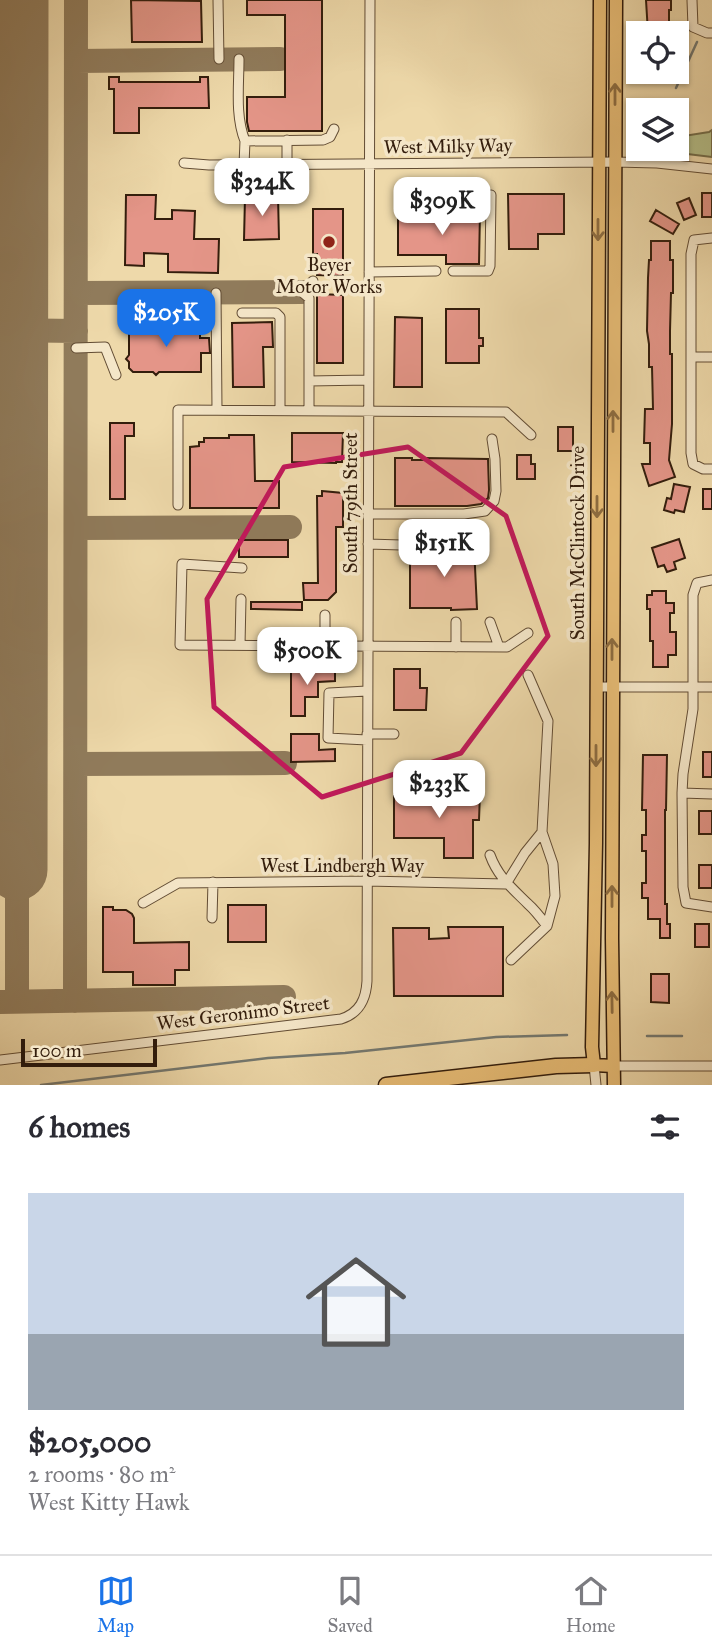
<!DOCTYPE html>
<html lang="en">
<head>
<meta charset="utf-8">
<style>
  body { margin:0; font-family:"IM FELL Great Primer",serif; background:#f7f7f7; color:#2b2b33; height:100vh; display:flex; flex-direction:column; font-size:26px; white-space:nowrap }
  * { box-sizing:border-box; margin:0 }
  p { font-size:23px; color:#7c7c81 }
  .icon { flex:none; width:38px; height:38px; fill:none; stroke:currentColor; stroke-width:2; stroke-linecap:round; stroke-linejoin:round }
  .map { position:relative; height:1085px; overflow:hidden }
  .drawer { display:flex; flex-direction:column; background:#fff; flex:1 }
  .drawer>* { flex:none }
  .fabs { position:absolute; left:626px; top:21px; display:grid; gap:14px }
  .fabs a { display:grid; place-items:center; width:63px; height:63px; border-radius:0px; background:#fff; box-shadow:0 2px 5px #0004; font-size:35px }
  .scale { position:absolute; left:21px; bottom:18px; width:136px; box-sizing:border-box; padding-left:7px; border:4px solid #331d0c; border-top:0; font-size:19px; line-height:24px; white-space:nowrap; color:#331d0c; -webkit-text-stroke:5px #f4e6c8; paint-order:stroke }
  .price { position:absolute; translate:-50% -60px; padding:0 16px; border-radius:14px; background:#fff; color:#222; font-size:23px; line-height:46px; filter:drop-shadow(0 2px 4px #0008) }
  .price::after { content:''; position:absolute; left:50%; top:42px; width:21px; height:16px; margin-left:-10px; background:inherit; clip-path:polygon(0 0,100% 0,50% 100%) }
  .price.selected { background:#1a73e8; color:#fff }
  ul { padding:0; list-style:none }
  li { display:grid; align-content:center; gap:14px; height:371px; padding:0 28px }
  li+li { border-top:2px solid #e1e1e2 }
  li span { display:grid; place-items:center; height:217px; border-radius:0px; color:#555 }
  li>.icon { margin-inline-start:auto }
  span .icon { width:126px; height:126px; fill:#fffc; stroke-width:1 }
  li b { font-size:30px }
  h2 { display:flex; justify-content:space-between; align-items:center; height:84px; padding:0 28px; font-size:30px }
  .tab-bar { display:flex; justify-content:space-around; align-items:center; height:98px; border-top:2px solid #e1e1e2; background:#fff; font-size:19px; color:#7c7c81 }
  .tab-bar a { display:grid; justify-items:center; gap:4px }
  .tab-bar .selected { color:#1a73e8 }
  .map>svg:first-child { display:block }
</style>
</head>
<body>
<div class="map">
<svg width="712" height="1085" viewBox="0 0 712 1085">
  <rect width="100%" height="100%" fill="#eed9aa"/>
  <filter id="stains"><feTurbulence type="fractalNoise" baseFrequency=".00286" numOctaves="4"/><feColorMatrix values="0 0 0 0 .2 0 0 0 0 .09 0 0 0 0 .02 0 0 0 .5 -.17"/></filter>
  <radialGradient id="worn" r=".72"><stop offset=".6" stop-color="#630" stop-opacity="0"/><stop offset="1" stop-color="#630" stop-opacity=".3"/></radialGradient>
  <path fill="#b6c08a" stroke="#746e4b" stroke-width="2" d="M712,130V157L663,151V149H677V137L709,132Z"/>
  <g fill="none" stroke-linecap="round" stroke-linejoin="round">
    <path stroke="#747971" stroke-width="2.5" d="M676,88L697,42
      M647,1036H682
      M41,1085L268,1058L345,1053L496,1037L567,1035"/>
    <path stroke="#907b5b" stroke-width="24" d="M76,61L280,59
      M76,293L302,292
      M0,330L76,331
      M76,528L290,527
      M76,764L285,763
      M17,870V1001
      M75,1001L76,0
      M0,1002L284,997"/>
    <path stroke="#907b5b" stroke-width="61" d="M17,870L18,0"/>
  </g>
  <path fill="#e49588" stroke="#331d0c" stroke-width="2" d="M131,0L201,1L202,42H132Z
    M247,0H322V131H249L247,122V97H285V15H247Z
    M646,0H671V10H669V33H648Z
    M109,77H119V82H200V77H208L209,108H139V133H114V89H109Z
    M702,193H712V217H702Z
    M258,194H266V196H278L279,239L244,240L245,197L258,196Z
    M508,194H564V234H538V249H509Z
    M126,195H156L155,219H172V210L195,211L194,239H219L218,273L168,272V254L144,253V266L125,265Z
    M689,198L696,215L684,220L677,203Z
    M313,209H343V276L317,275V254H313Z
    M656,210L679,224L673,234L650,221Z
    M446,212H480L479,264H446V255H398V217L446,218Z
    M651,241H670V260H673V293H671L670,331V354H672V424L669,460L675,477L649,486L642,464H650V443H644L645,409H653L652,367H649V344L647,331L648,278L649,260H651Z
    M317,294L343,295V363H317Z
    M446,309H479V338H483V346H479V363H446Z
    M395,317L422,318V387H394Z
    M272,322L273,347H263L264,387H233L232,323Z
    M129,325L200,326V338H209L210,353H201V372H159L156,375L153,372H133L129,368V362L126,359L129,355Z
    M110,423H134V436H125V499H110Z
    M558,427H573V451H558Z
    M292,433H343L342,462H336V463L292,462Z
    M229,435H254L255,481H279V508H190V447L199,446V442H204V438H229Z
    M517,455H531V464H535V479H517Z
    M395,458H412V460H426V458L488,459L489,490L488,498L481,504L467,506H395Z
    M674,484L690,487L684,512L675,510L674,513L664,510L667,498L671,499Z
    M703,489H712V509H703Z
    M322,491L343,493V527H336V592L328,600H304L303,583H318L317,496H322Z
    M679,539L685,558L674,562L676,569L667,572L664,565L658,567L652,548Z
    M239,540H288V557H239Z
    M444,546H474L477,609L451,610V608H410V552H414V550H444Z
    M652,591H666V603H674V613H670V632H676V655H668V667H653V641H650V609H647V595H652Z
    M251,602H302V610L251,609Z
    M291,669H335V681L318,682V697H305V716H291Z
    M394,669H420V688H427L426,710H394Z
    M291,734H319V750L335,749V761L291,762Z
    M703,752H712V777H703Z
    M643,755H667L666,810H665V904H667V924H670V938H660V919H648V898H642V883H646V851H642V835H646V810H642Z
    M444,792L480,793L479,820H473V858H444V838H394V796L444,797Z
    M699,811H712V834H699Z
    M699,865H712V888H699Z
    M228,905H266V942H228Z
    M103,907H113V910H126L132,914L134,918V943L189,942V970H175V985H133V972H103Z
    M695,924H709V947H695Z
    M448,927H503V996H394L393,928H429V939L449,938Z
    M651,974H669V1003L651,1002Z"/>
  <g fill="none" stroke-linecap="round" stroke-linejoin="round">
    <g stroke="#624c34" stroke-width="11">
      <path id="minor" d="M218,0L219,59
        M692,0L693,27L707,33H712
        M239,59C239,86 235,116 245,141L323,140L330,137L334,129
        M287,140V165
        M184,163L209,165L615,162L657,163L712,169
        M244,165L245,141
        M712,238L694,240L691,254V453L693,464L703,469H712
        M453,271H488L490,266L491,195
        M369,272L436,271
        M216,293L217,410
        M242,313H276L280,317V410
        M76,348L105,347L116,375
        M691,357H712
        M309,381L368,380
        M309,411V298L302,292L313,281
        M178,505V410L506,412L531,435
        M368,514H464L485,511L494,501L496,491L495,459L492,439
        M368,544L401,545
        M242,568L182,564L180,645L507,647L528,633
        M712,580L697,583L693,595V709L683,774L682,793L683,887L686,903L712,907
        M325,615V646
        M490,622L499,647
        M240,645L241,599
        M456,647V622
        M596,687H712
        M367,734H394
        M367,740L328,738L329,693L367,691
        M682,793L712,794
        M490,855C498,877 512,888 528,904C535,910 541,918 547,926L555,896L553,864L542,832L548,721L528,675
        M506,884L525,853L542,832
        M143,903L178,883L366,881L506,884
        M212,918L213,882
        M511,960L547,926
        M0,1060L341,1019C360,1013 366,999 367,981L370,0
        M594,1065L596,1085
        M613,1066H712"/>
    </g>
    <g stroke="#331d0c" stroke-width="15">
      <path id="major" d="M600,0L596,843L592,1047L594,1065L613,1066
        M614,1085L612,938L616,0"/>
    </g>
    <g stroke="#331d0c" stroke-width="17">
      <path id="highway" d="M386,1085L556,1066L594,1065"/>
    </g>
    <use href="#minor" stroke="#f4e6c8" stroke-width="9"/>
    <use href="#major" stroke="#e7bc75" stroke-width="12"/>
    <use href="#highway" stroke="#e7bc75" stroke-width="14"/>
  </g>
  <defs><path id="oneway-shaft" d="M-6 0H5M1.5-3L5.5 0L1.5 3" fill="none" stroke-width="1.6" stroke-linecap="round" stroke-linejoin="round" transform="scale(1.75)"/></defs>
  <g stroke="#8d6c40">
    <use href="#oneway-shaft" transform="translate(615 94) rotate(-90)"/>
    <use href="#oneway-shaft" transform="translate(598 230) rotate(90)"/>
    <use href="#oneway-shaft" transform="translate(613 421) rotate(-90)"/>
    <use href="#oneway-shaft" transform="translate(597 507) rotate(90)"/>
    <use href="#oneway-shaft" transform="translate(612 649) rotate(-90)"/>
    <use href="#oneway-shaft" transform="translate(596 756) rotate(90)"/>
    <use href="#oneway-shaft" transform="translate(612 896) rotate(-90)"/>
    <use href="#oneway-shaft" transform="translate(612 1002) rotate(-91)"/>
  </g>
  <path fill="none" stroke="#c2185b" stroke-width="5" stroke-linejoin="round" d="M408,447L506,516L548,636L461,753L322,797L214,707L207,599L284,467Z"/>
  <circle fill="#8f2418" stroke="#f4e6c8" stroke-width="2.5" cx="329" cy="242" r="7"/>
  <g text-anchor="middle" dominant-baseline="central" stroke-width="7" stroke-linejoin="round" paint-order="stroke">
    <g font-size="19" fill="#331d0c" stroke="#f4e6c8">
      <text transform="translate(448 146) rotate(-1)">West Milky Way</text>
      <text transform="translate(350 503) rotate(-90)">South 79th Street</text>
      <text transform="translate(577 543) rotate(-90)">South McClintock Drive</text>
      <text x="342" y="865">West Lindbergh Way</text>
      <text transform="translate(243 1013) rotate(-7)">West Geronimo Street</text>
    </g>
    <g font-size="19" fill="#331d0c" stroke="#f4e6c8">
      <text x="329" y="264">Beyer<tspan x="329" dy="22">Motor Works</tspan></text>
    </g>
  </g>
  <rect width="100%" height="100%" filter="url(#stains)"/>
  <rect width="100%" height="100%" fill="url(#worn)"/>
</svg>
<div class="fabs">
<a><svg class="icon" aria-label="locate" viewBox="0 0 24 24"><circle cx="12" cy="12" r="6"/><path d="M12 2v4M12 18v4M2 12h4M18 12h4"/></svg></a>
<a><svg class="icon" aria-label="layers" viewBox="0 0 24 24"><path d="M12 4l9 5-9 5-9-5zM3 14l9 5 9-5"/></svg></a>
</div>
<div class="scale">100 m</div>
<b class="price" style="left:262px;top:218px">$324K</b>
<b class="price" style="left:442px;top:237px">$309K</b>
<b class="price selected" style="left:166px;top:349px">$205K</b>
<b class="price" style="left:444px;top:579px">$151K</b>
<b class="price" style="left:307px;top:687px">$500K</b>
<b class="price" style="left:439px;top:820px">$233K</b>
</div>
<section class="drawer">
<h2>6 homes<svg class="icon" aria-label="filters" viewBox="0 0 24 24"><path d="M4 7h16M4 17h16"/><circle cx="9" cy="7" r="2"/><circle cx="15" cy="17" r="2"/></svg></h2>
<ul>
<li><span style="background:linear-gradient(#c9d6e8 65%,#9aa5b1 0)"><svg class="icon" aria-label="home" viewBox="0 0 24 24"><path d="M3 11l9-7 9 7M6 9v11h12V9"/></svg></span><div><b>$205,000</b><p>2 rooms · 80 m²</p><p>West Kitty Hawk</p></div></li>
</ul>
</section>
<nav class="tab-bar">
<a class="selected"><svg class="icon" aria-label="map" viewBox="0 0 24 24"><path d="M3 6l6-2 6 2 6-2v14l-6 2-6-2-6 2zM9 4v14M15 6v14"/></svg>Map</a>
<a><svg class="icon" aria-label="saved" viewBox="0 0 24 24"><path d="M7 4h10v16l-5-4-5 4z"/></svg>Saved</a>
<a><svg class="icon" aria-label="home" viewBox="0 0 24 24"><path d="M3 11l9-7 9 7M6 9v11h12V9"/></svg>Home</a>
</nav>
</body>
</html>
